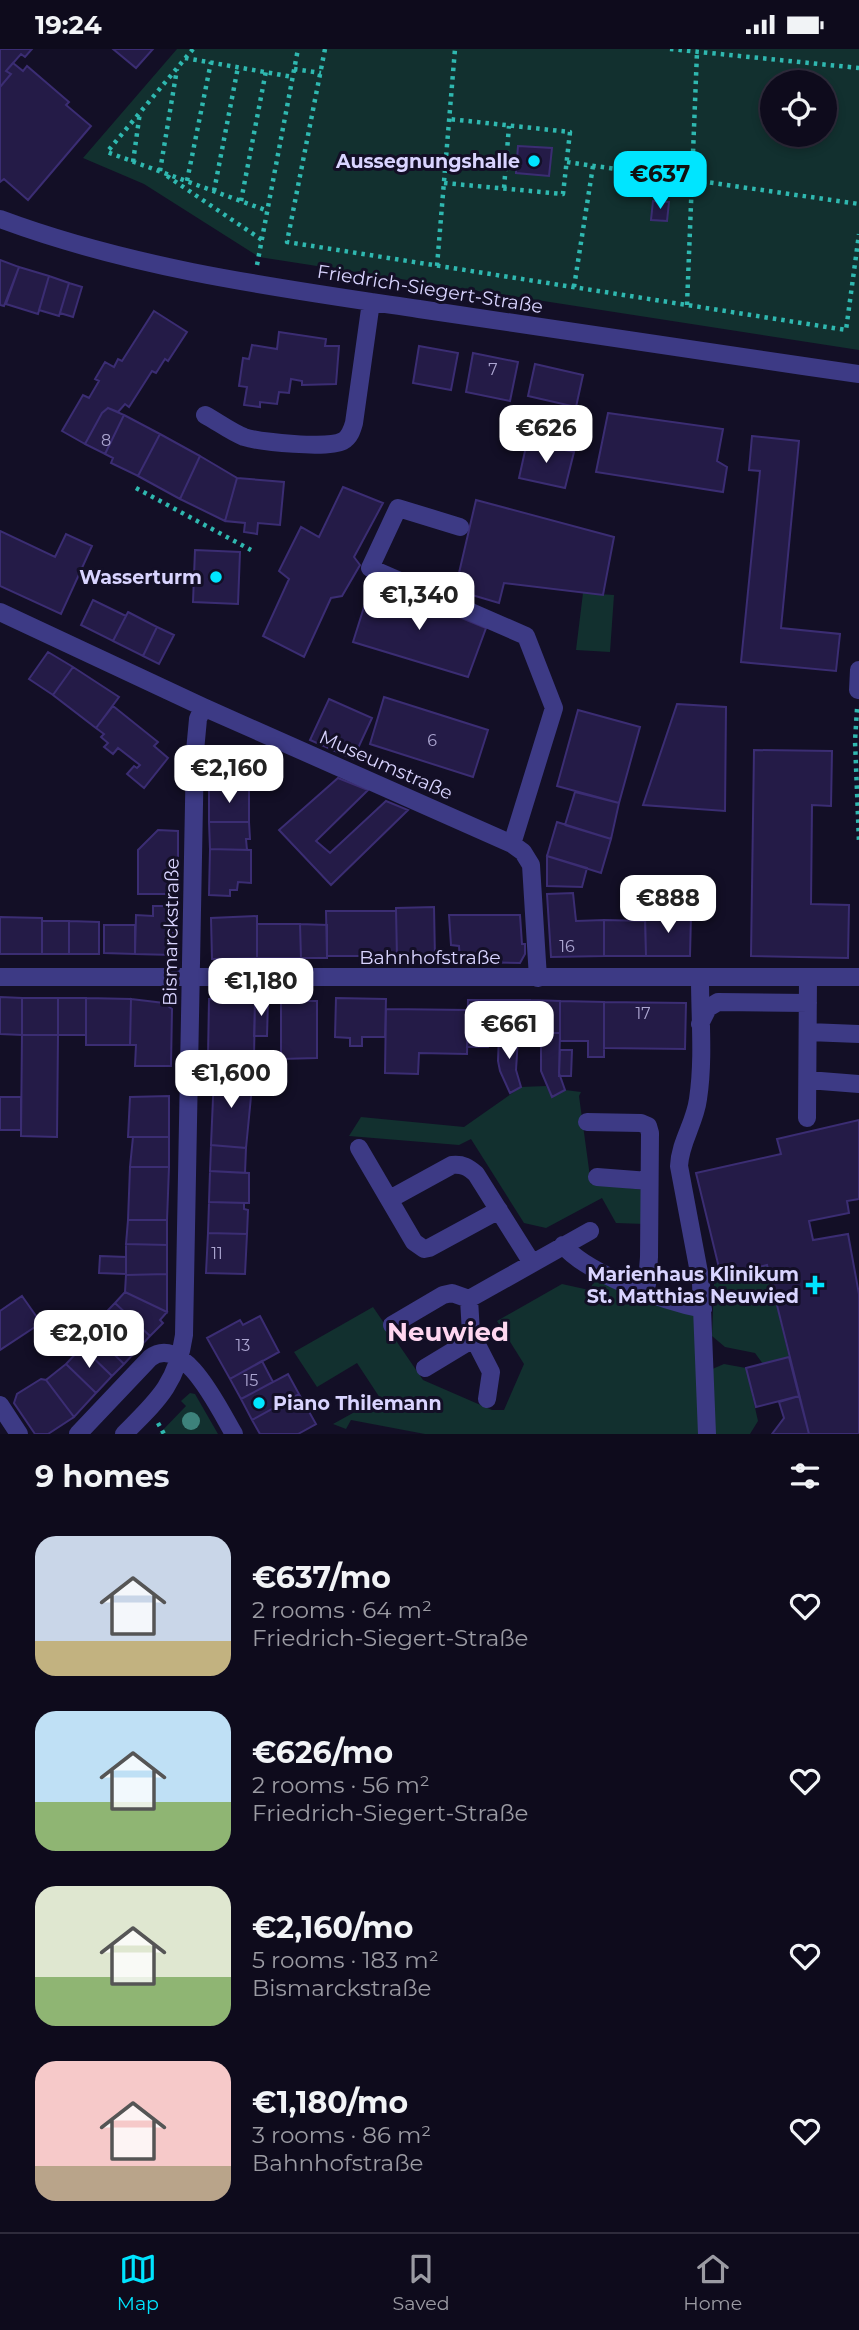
<!DOCTYPE html>
<html lang="en">
<head>
<meta charset="utf-8">
<style>
  body { margin:0; font-family:Montserrat,sans-serif; background:#1c1929; color:#f1f3f6; height:100vh; display:flex; flex-direction:column; font-size:26px; white-space:nowrap }
  * { box-sizing:border-box; margin:0 }
  p { font-size:23px; color:#9b9ba3 }
  .icon { flex:none; width:38px; height:38px; fill:none; stroke:currentColor; stroke-width:2; stroke-linecap:round; stroke-linejoin:round }
  .map { position:relative; height:1385px; overflow:hidden }
  .sheet { display:flex; flex-direction:column; background:#0e0b1c; flex:1 }
  .sheet>* { flex:none }
  .controls { position:absolute; left:760px; top:21px; display:grid; gap:14px }
  .controls a { display:grid; place-items:center; width:77px; height:77px; border-radius:50%; background:#0e0b1c; box-shadow:0 4px 10px #0003,0 0 0 2px #2e2b3b; font-size:35px }
  .price { position:absolute; translate:-50% -60px; padding:0 16px; border-radius:14px; background:#fff; color:#222; font-size:23px; line-height:46px; filter:drop-shadow(0 2px 4px #0008) }
  .price::after { content:''; position:absolute; left:50%; top:42px; width:21px; height:16px; margin-left:-10px; background:inherit; clip-path:polygon(0 0,100% 0,50% 100%) }
  .price.current { background:#00e5ff; color:#111 }
  ul { padding:0; list-style:none }
  li { display:flex; align-items:center; gap:21px; height:175px; padding:0 35px }
  li span { display:grid; place-items:center; flex:none; width:196px; height:140px; border-radius:21px; color:#555 }
  li>.icon { margin-inline-start:auto }
  span .icon { width:84px; height:84px; fill:#fffc; stroke-width:1 }
  li b { font-size:30px }
  h2 { display:flex; justify-content:space-between; align-items:center; height:84px; padding:0 35px; font-size:30px }
  .status { display:flex; justify-content:space-between; align-items:center; height:49px; padding:0 35px; background:#0e0b1c; direction:ltr }
  .status svg { height:19px; fill:currentColor }
  .tabs { display:flex; justify-content:space-around; align-items:center; height:98px; border-top:2px solid #2e2b3b; background:#0e0b1c; font-size:19px; color:#9b9ba3 }
  .tabs a { display:grid; justify-items:center; gap:4px }
  .tabs .current { color:#00e5ff }
  .map>svg:first-child { display:block }
</style>
</head>
<body>
<div class="status"><b>19:24</b><svg viewBox="0 0 49 12"><path d="M0 12V9h3v3zM5 12V6h3v6zM10 12V3h3v9zM15 12V0h3v12zM26 1h20v11H26zM47 4h2v5h-2z"/></svg></div>
<div class="map">
<svg width="859" height="1385" viewBox="0 0 859 1385">
  <rect width="100%" height="100%" fill="#130f26"/>
  <path fill="#12302f" fill-rule="evenodd" d="M177,0H859V301L259,208L144,135L83,109ZM772,33H824V86H772Z
    M583,544L614,546L610,603L576,601Z
    M546,1037L552,1048L565,1041L581,1043L579,1047L591,1135L645,1141V1175L616,1174L602,1149L546,1179L524,1174L471,1090L459,1096L349,1087L361,1068L464,1078L521,1038Z
    M767,1216L789,1308L763,1315L755,1304L725,1298L712,1287L714,1234L721,1227Z
    M596,1230L698,1266L701,1385H425L351,1371L346,1380L333,1375L380,1349L357,1314L317,1338L294,1303L373,1258L423,1331L492,1361H504L524,1315L497,1272L562,1235L589,1241Z
    M724,1315L746,1319L758,1372L750,1385H713L710,1321Z
    M190,1344L195,1345L218,1385H159L186,1357L181,1352Z"/>
  <path fill="#241b47" stroke="#3b2d73" stroke-width="2" d="M0,0H32L25,8L21,5L6,22L11,25L0,38Z
    M113,0H153L136,19Z
    M13,14L23,22L27,17L69,53L66,56L91,77L28,151L4,130L0,133V38L11,25L6,22Z
    M518,97L552,99L549,127L516,124Z
    M653,152L669,153L667,172L651,171Z
    M0,211L19,218L4,257L0,256Z
    M19,218L49,227L38,265L6,255Z
    M49,227L69,234L59,267L39,261Z
    M69,234L82,238L73,268L60,264Z
    M154,262L187,283L168,312L165,310L156,324L152,322L129,358L125,355L118,363L108,359L102,364L85,395L62,382L83,346L89,349L99,332L95,330L105,313L114,318L118,310L122,312Z
    M279,283L326,290L325,297H339L336,335L302,336V332L291,330L289,344L279,343L277,355L260,353V358L244,356L247,338L239,337L243,309L249,310L252,296L277,300Z
    M419,297L458,304L451,341L413,334Z
    M473,304L518,313L510,352L466,343Z
    M535,315L583,326L576,358L528,347Z
    M108,359L124,366L105,405L85,395L102,364Z
    M608,364L723,380L717,412L727,418L723,443L596,423Z
    M124,366L160,385L138,427L111,414L113,409L105,405Z
    M160,385L200,407L180,450L138,427Z
    M752,387L799,392L781,579L840,585L836,622L741,613L760,422L749,421Z
    M527,393L574,403L565,439L519,429Z
    M200,407L237,429L225,472L180,450Z
    M237,429L284,433L280,476L258,474L257,485L244,483L245,474L225,472Z
    M343,438L383,454L354,508L360,516L342,547L331,549L304,608L263,587L289,530L279,522L301,478L319,488Z
    M476,451L614,488L603,546L504,534L499,554L455,541Z
    M0,482L55,508L66,485L92,497L61,565L0,537Z
    M195,501L240,503L238,555L193,553Z
    M370,539L411,553L415,543L445,553V562L486,579L468,628L353,593Z
    M93,551L126,567L113,592L81,576Z
    M128,563L157,578L143,607L113,592Z
    M157,578L174,586L159,615L143,607Z
    M48,603L73,618L53,646L29,630Z
    M73,618L119,648L96,679L53,646Z
    M384,648L488,681L473,728L370,695Z
    M329,650L372,669L353,710L310,691Z
    M677,655L726,658L725,762L643,756Z
    M113,657L158,693L154,697L168,709L144,739L127,725L134,717L137,719L140,716L118,699L113,705L104,698L108,694L101,688L104,685L96,679Z
    M578,661L640,678L619,754L557,737Z
    M754,701L832,702L831,757L812,756L811,855L849,856L848,909L751,907Z
    M207,704L248,705L249,739H209Z
    M338,729L368,741L316,792L330,804L386,752L408,761L331,836L279,781Z
    M209,739H249V773H209Z
    M575,743L619,754L611,790L565,776Z
    M209,773H249L250,790H246L247,801L210,800Z
    M557,773L611,790L601,824L547,807Z
    M158,781L178,782V845H138V801Z
    M210,800L251,801V834L238,833L237,841H230V847L209,846Z
    M547,807L587,819L582,838L547,837Z
    M573,844L576,872L604,871V907L551,908L547,845Z
    M153,857H173V906L135,905L136,866L153,867Z
    M434,858L435,910H397L396,859Z
    M326,862H396L397,907H327Z
    M645,864L691,866L690,907H646Z
    M449,866H520L522,895H525V905L520,914L460,913L459,897L451,896Z
    M257,867V909L212,910L211,869Z
    M0,868L42,869V905H0Z
    M604,871L645,872L646,907H604Z
    M42,872H69V905H42Z
    M69,872L99,873V905H69Z
    M257,875H300L301,909H257Z
    M300,875L327,876V909H301Z
    M104,876H135V905L104,904Z
    M0,948L22,949V986L0,985Z
    M22,949H58V986H22Z
    M58,949H86V986H58Z
    M86,949L131,950L130,996H86Z
    M336,949L386,950L385,988H362V997H350V989L335,988Z
    M131,950L164,954L172,960L171,1017H135L136,996H130Z
    M209,950L255,951L254,1009H238V1014H219V1007H208Z
    M255,951H268L267,987H254Z
    M468,951H500L499,994H489L488,998H467Z
    M500,951H530L529,989L508,988V984L499,985Z
    M530,951L560,952V984H552V989H529Z
    M281,952H317V1009L281,1010Z
    M560,952L604,953V1008H588V992H560Z
    M604,953L686,954L685,1000L604,999Z
    M386,960L468,961L467,1005L419,1004L418,1025L385,1024Z
    M508,984V988L518,989L516,1021L521,1038L510,1044L500,1022L498,1012L499,985Z
    M552,984H560L559,1024L565,1041L552,1048L541,1022V989H552Z
    M22,986H58L57,1088L21,1087Z
    M560,1001H572L571,1027H559Z
    M214,1026L253,1027L246,1099L211,1096Z
    M169,1047V1088H128L130,1048Z
    M0,1048H21V1081H0Z
    M859,1071V1150L847,1152L849,1164L809,1172L813,1191L848,1185L859,1245V1385H809L767,1216L721,1227L696,1124L781,1105L777,1090Z
    M133,1088H169V1118H130Z
    M211,1096L246,1099L245,1124L210,1122Z
    M130,1118H169L167,1171H128Z
    M210,1122L249,1124V1154L209,1153Z
    M209,1153L244,1154V1160L248,1161L247,1185L208,1184Z
    M128,1171H167V1196L126,1195Z
    M208,1184L247,1185L245,1225L206,1224Z
    M126,1195L167,1196V1225L126,1226Z
    M100,1207L126,1208V1225L99,1224Z
    M167,1225V1263L125,1243L126,1226Z
    M125,1243L167,1263L160,1271L163,1274L150,1287L115,1254Z
    M22,1247L41,1274L0,1301V1262Z
    M115,1254L150,1287L124,1315L89,1281Z
    M260,1267L279,1303L230,1330L207,1289L240,1271L243,1276Z
    M89,1281L124,1315L112,1327L77,1293Z
    M82,1298L112,1327L96,1344L66,1315Z
    M789,1308L799,1347L756,1358L746,1319Z
    M262,1312L273,1333L241,1350L230,1330Z
    M66,1315L96,1344L74,1368L46,1331Z
    M288,1325L299,1345L252,1371L241,1350Z
    M41,1330L46,1331L74,1368L48,1385H35L14,1354L17,1345Z
    M299,1345L316,1375L298,1385H260L252,1371Z
    M799,1347L809,1385H772L784,1369L779,1353Z"/>
  <g fill="none" stroke-linecap="round" stroke-linejoin="round">
    <path stroke="#2fb8b0" stroke-width="4.5" stroke-dasharray="3.5 5" stroke-linecap="butt" d="M193,0L107,103L268,162
      M325,0L287,193L846,281L859,185
      M670,0L859,19
      M185,9L293,28
      M294,20L321,24
      M133,113L140,63
      M567,113L859,155
      M160,122L177,20
      M167,127L262,191
      M187,132L211,13
      M444,134L563,145L570,83L449,70
      M504,139L509,77
      M214,142L238,18
      M241,152L266,22
      M257,216L298,0
      M437,217L455,0
      M574,238L593,117
      M687,256L697,3
      M136,439L251,501
      M857,660L855,692L859,793
      M158,1374L164,1385"/>
    <path stroke="#3d3a85" stroke-width="18" d="M0,170C134,220 278,239 419,260C565,282 712,304 859,325
      M205,366C218,373 231,383 244,388C260,393 328,400 343,392C350,388 352,381 354,374L371,253
      M460,478L398,459L370,519L526,587L554,659L512,795
      M0,563L203,658L512,795L523,803L531,816L538,929
      M858,641L859,621
      M0,928H859
      M700,930C700,969 704,1011 698,1050C695,1074 680,1093 679,1117L701,1234L707,1385
      M700,975L708,959L718,953L808,954
      M808,983L859,985
      M808,1031L859,1035
      M807,1069L808,929
      M587,1073L641,1074L648,1077L650,1084L649,1208L647,1235L644,1243
      M359,1099L414,1193L424,1200L429,1199L499,1161
      M597,1128L649,1132
      M390,1150L452,1116C463,1115 468,1118 476,1125L532,1214
      M563,1196C587,1225 666,1253 703,1260
      M469,1250L590,1182
      M469,1250L471,1284L491,1323L487,1350
      M392,1276L443,1246L452,1244L469,1250
      M425,1319L473,1290
      M0,1356L19,1385
      M78,1385L150,1309C184,1283 220,1362 234,1385
      M124,1385C157,1352 177,1335 184,1286L195,702L198,670L203,658"/>
  </g>
  <circle fill="#3d827b" cx="191" cy="1372" r="9"/>
  <g fill="#00e5ff" stroke="#130f26" stroke-width="2.5">
    <circle cx="534" cy="112" r="7"/>
    <circle cx="216" cy="528" r="7"/>
    <path d="M811.5 1225.5h7v7h7v7h-7v7h-7v-7h-7v-7h7z"/>
    <circle cx="259" cy="1354" r="7"/>
  </g>
  <g text-anchor="middle" dominant-baseline="central" stroke-width="6" stroke-linejoin="round" paint-order="stroke">
    <g font-size="16" fill="#aca6d1">
      <text x="493" y="320">7</text>
      <text x="106" y="391">8</text>
      <text x="432" y="691">6</text>
      <text x="567" y="897">16</text>
      <text x="643" y="964">17</text>
      <text x="217" y="1204">11</text>
      <text x="243" y="1296">13</text>
      <text x="251" y="1331">15</text>
    </g>
    <g font-size="19" font-weight="bold" fill="#d9d4ff" stroke="#130f26" text-anchor="end">
      <text x="520" y="112">Aussegnungshalle</text>
      <text x="202" y="528">Wasserturm</text>
      <text x="799" y="1225">Marienhaus Klinikum<tspan x="799" dy="22">St. Matthias Neuwied</tspan></text>
      <text x="273" y="1354" text-anchor="start">Piano Thilemann</text>
    </g>
    <g font-size="19" fill="#d9d4ff" stroke="#130f26">
      <text transform="translate(430 240) rotate(9)">Friedrich-Siegert-Straße</text>
      <text transform="translate(386 716) rotate(24)">Museumstraße</text>
      <text transform="translate(171 883) rotate(-89)">Bismarckstraße</text>
      <text x="430" y="908">Bahnhofstraße</text>
    </g>
    <g font-size="26" font-weight="bold" fill="#ffd6f0" stroke="#130f26">
      <text x="448" y="1283">Neuwied</text>
    </g>
  </g>
</svg>
<div class="controls">
<a><svg class="icon" aria-label="locate" viewBox="0 0 24 24"><circle cx="12" cy="12" r="6"/><path d="M12 2v4M12 18v4M2 12h4M18 12h4"/></svg></a>
</div>
<b class="price current" style="left:660px;top:162px">€637</b>
<b class="price" style="left:546px;top:416px">€626</b>
<b class="price" style="left:419px;top:583px">€1,340</b>
<b class="price" style="left:229px;top:756px">€2,160</b>
<b class="price" style="left:668px;top:886px">€888</b>
<b class="price" style="left:261px;top:969px">€1,180</b>
<b class="price" style="left:509px;top:1012px">€661</b>
<b class="price" style="left:231px;top:1061px">€1,600</b>
<b class="price" style="left:89px;top:1321px">€2,010</b>
</div>
<section class="sheet">
<h2>9 homes<svg class="icon" aria-label="filters" viewBox="0 0 24 24"><path d="M4 7h16M4 17h16"/><circle cx="9" cy="7" r="2"/><circle cx="15" cy="17" r="2"/></svg></h2>
<ul>
<li><span style="background:linear-gradient(#c9d6e8 75%,#c2b280 0)"><svg class="icon" aria-label="home" viewBox="0 0 24 24"><path d="M3 11l9-7 9 7M6 9v11h12V9"/></svg></span><div><b>€637/mo</b><p>2 rooms · 64 m²</p><p>Friedrich-Siegert-Straße</p></div><svg class="icon" aria-label="heart" viewBox="0 0 24 24"><path d="M12 20l-8-8c-3-5 5-10 8-4 3-6 11-1 8 4z"/></svg></li>
<li><span style="background:linear-gradient(#bfe0f5 65%,#8fb573 0)"><svg class="icon" aria-label="home" viewBox="0 0 24 24"><path d="M3 11l9-7 9 7M6 9v11h12V9"/></svg></span><div><b>€626/mo</b><p>2 rooms · 56 m²</p><p>Friedrich-Siegert-Straße</p></div><svg class="icon" aria-label="heart" viewBox="0 0 24 24"><path d="M12 20l-8-8c-3-5 5-10 8-4 3-6 11-1 8 4z"/></svg></li>
<li><span style="background:linear-gradient(#dfe7d0 65%,#8fb573 0)"><svg class="icon" aria-label="home" viewBox="0 0 24 24"><path d="M3 11l9-7 9 7M6 9v11h12V9"/></svg></span><div><b>€2,160/mo</b><p>5 rooms · 183 m²</p><p>Bismarckstraße</p></div><svg class="icon" aria-label="heart" viewBox="0 0 24 24"><path d="M12 20l-8-8c-3-5 5-10 8-4 3-6 11-1 8 4z"/></svg></li>
<li><span style="background:linear-gradient(#f6c9c9 75%,#b9a48a 0)"><svg class="icon" aria-label="home" viewBox="0 0 24 24"><path d="M3 11l9-7 9 7M6 9v11h12V9"/></svg></span><div><b>€1,180/mo</b><p>3 rooms · 86 m²</p><p>Bahnhofstraße</p></div><svg class="icon" aria-label="heart" viewBox="0 0 24 24"><path d="M12 20l-8-8c-3-5 5-10 8-4 3-6 11-1 8 4z"/></svg></li>
</ul>
</section>
<nav class="tabs">
<a class="current"><svg class="icon" aria-label="map" viewBox="0 0 24 24"><path d="M3 6l6-2 6 2 6-2v14l-6 2-6-2-6 2zM9 4v14M15 6v14"/></svg>Map</a>
<a><svg class="icon" aria-label="saved" viewBox="0 0 24 24"><path d="M7 4h10v16l-5-4-5 4z"/></svg>Saved</a>
<a><svg class="icon" aria-label="home" viewBox="0 0 24 24"><path d="M3 11l9-7 9 7M6 9v11h12V9"/></svg>Home</a>
</nav>
</body>
</html>
